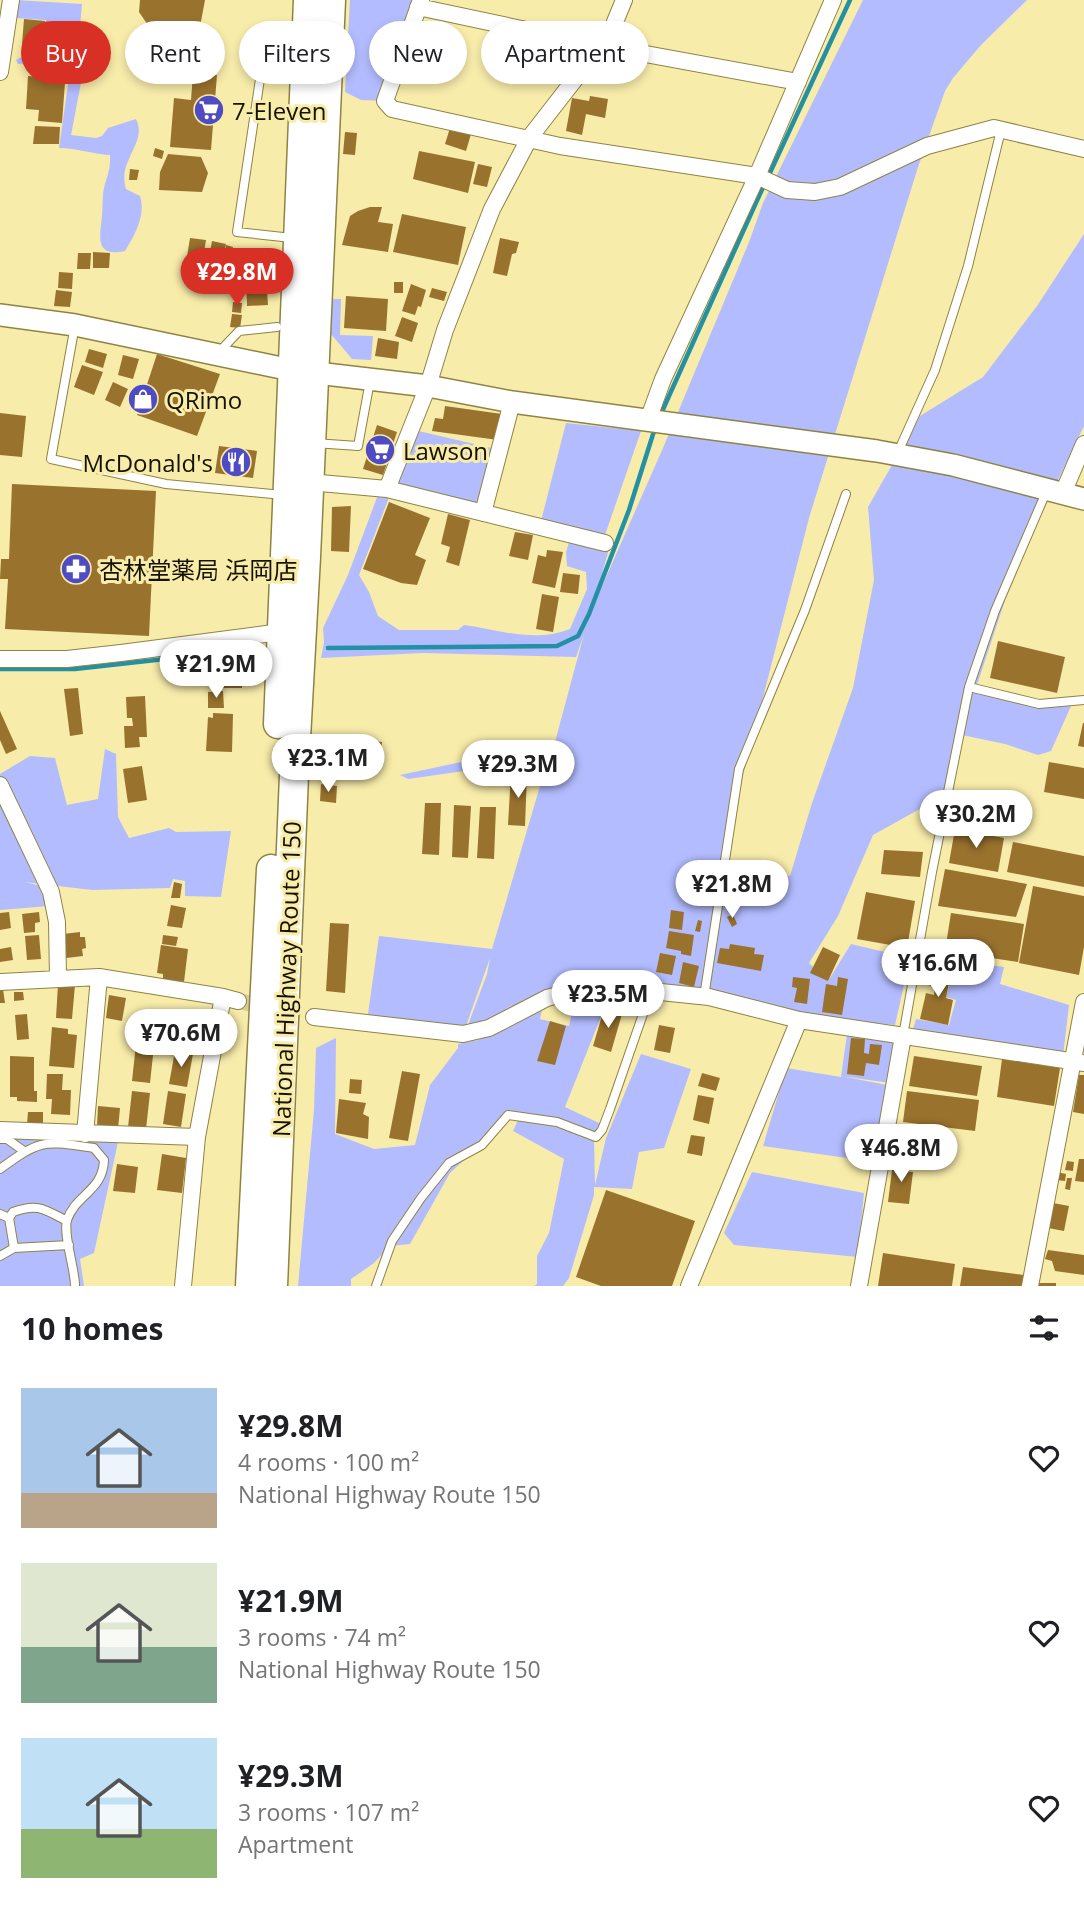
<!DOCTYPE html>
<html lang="en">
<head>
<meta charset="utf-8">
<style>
  body { margin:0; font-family:"Open Sans","Noto Sans JP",sans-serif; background:#f2f2f2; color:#202124; height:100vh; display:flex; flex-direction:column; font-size:26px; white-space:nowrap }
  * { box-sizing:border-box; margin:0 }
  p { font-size:23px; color:#757577 }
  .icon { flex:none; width:38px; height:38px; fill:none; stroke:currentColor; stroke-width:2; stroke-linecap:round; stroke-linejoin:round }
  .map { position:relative; height:1286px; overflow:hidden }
  .side { display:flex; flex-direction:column; background:#fff; flex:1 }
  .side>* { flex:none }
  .banner { position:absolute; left:21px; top:21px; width:700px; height:63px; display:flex; gap:14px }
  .price { position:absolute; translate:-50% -60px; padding:0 16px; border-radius:24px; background:#fff; color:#222; font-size:23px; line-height:46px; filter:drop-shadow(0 2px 4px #0008) }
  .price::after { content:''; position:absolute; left:50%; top:42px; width:21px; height:16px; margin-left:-10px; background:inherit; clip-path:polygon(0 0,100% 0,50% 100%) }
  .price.current { background:#d93025; color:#fff }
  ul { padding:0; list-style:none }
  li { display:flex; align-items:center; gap:21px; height:175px; padding:0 21px }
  li span { display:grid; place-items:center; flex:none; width:196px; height:140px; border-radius:0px; color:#555 }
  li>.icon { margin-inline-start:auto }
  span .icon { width:84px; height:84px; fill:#fffc; stroke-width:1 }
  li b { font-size:30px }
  h2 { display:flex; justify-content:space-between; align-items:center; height:84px; padding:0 21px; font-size:30px }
  .pill { padding:0 24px; border-radius:32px; background:#fff; box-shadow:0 4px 10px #0003; font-size:24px; line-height:63px }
  .pill.current { background:#d93025; color:#fff }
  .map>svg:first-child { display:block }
</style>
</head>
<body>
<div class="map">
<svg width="1084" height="1286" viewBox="0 0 1084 1286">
  <rect width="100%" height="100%" fill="#f8ecaa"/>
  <path fill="#b3bcff" d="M16,0L82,4L78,47L85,62L71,135L96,138L102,136L108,128L136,119C148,143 117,160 126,189L140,196C146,215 135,235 125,251C94,258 100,236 102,216C103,207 102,197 104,188C107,176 111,168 110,155C92,154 77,148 59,148L71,64L60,54H35L31,63L18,64L16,60L43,46L46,20L15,18Z
    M350,0H419L385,101L361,100L345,92Z
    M863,0H1027L981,45L953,78L945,91L918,167L809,518L720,865L712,933L724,869L790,876L812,803L853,688L874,580L868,507L920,416L983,377L1037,306L1084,234V426L1016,567L976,688L1071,706L1051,751L1038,755L1005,744L962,735L945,795L873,835L838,916L809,963L828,981L851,944L910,958L895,1025L806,1016L705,994L641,986L642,981L511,1006L479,1026L468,1025L487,974L490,958L466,1026L367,1021L379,936L492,949L548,759L408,779L400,775L555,742L584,634L576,657L423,653L321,658L324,642L323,628L348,575L379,492L390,495L359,575L369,592L378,616L399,630H458L464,625C500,630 534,643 570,629L587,589L586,572L567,566L566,552L570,539L609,549L592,609L663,448L749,242L763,203Z
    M332,299H341L340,335L373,336L371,360L352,359L331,334Z
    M566,423L641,431L605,535L541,521Z
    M410,429L500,450L479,512L395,491Z
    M105,749L116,754L118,817L129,838L169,828L176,832L231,831L221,897L185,896V881L173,879L170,888L92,890L24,882L42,886L49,906L0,910V774L30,756L55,758L67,805L98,799Z
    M931,957L1004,967L1000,984L1069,1005L1063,1056L913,1029L916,1019L949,1025L956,1000L946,997L954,971L929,967Z
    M595,996L594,1006L604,1009L565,1107L601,1124L594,1139L595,1185L606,1138L641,1054L691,1069L664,1148L639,1152L632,1189L594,1187V1195L569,1278L563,1286H534L537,1284V1256L549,1233L564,1159L513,1131L518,1120L509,1118L450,1173L410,1244L390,1246L374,1263L351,1279V1286H298L314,1110L316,1048L336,1038L335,1134L374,1149L415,1145L430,1085L458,1048V1044L478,1040L542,1010L540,1019L569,1026L573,1007L562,1003Z
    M847,1034L893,1043L896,1046L890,1083L841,1076L887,1085L875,1162L763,1146L786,1068L841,1077Z
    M0,1136L118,1142L94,1253L80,1259L84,1286H0Z
    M752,1172L864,1193L858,1257L734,1245L724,1233Z"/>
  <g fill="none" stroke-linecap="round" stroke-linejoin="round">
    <path stroke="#2490a4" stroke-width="4.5" d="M768,177L850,0
      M660,416L764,185
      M328,648L557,646L578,636L589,614L629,510L655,428
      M0,669H75L255,649"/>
  </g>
  <path fill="#99722e" d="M140,0H205L199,32L154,34L139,12Z
    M24,19L45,21L41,46L22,44Z
    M39,58L64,60L63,68L66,69L62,123L38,121L39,110L26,109L28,76L42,77V67H39Z
    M193,73L217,75L211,150L170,147L174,98L191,100Z
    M590,96L608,99L605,118L586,114L582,135L566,131L572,98L589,101Z
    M35,126L60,127L59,144H33Z
    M450,128L471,134L466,151L445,144Z
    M345,132L357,133L355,155L343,154Z
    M155,148L164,151L162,159L153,156Z
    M419,151L475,162L468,193L413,179Z
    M168,154L201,157L208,173L202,192L159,190L160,172Z
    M478,164L492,167L487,187L473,184Z
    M130,169L139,170L137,180H129Z
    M370,207H382L378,222L393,224L388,252L342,245L350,216L358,211Z
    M402,214L466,227L458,265L393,252Z
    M190,238L206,240L201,272L185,269Z
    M500,238L519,242L516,253L512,254L507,276L493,273Z
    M212,241L226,244L223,256L210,252Z
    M226,245L233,247L232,254L225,253Z
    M93,252L110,253L109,268H93Z
    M78,253H91L90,269H77Z
    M59,272L73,273L72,289L58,288Z
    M266,277L268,305L247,306L246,278Z
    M394,282H403V293H394Z
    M411,284L426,290L421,307L418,306L415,315L402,311Z
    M432,288L447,292L444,301L429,297Z
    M56,290L72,292L70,307L54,306Z
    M346,296L388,299L386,331L344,328Z
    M233,302L242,303L241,313L232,312Z
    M232,314L242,315L240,328L230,327Z
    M402,317L418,323L412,342L395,336Z
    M378,338L399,342L397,359L375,356Z
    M89,349L107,354L103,368L85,362Z
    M157,354L220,374L197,436L137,415Z
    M123,355L139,359L133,379L118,375Z
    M82,365L103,372L94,395L74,387Z
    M113,382L128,389L120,407L105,400Z
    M445,406L502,414L498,440L432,431L435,418L443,419Z
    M0,413L26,416L22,457L0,455Z
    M377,425L397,432L383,475L363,469Z
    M219,446L257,451L253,478L215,473Z
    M12,484L156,491L149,636L5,629L8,579H0L1,559H9Z
    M389,502L430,518L415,555L426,560L417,585L401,583L363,569Z
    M351,506L349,552L331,551L332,507Z
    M448,514L470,520L459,566L446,562L450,547L441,544Z
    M515,532L533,535L528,560L509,556Z
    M547,550L563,552L555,588L532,583L538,555L546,557Z
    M563,573L580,575L578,594L560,592Z
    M542,594L559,597L553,632L536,629Z
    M998,641L1065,657L1057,693L990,678Z
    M223,672L242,673V688H222Z
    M209,675H217V688L209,687Z
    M78,688L83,734L70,736L64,689Z
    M223,691L224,708H208V692Z
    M145,696L147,737H139L140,747L125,748L124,726H133L132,718H127L126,697Z
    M0,711L17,749L6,754L0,740Z
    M213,713L233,714L232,752L206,751L208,717L213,718Z
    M1083,723H1084V747L1078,746Z
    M364,740L382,742L377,772L360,769Z
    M321,752L339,753L335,780L319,779Z
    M1049,762L1084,768V799L1044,792Z
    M142,766L147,800L128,803L123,769Z
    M511,773L527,774L525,826L508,825Z
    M321,784L337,786L336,803L320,801Z
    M425,803H441L439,855L422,854Z
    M454,805L471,806L468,858L452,857Z
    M480,807H496L494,859L477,858Z
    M955,829L1004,838L998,872L949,863Z
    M1013,842L1084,856V887L1007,872Z
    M884,850L923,852L920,877L881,874Z
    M945,869L1027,884L1016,917L938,906Z
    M174,882L182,884L180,898H171Z
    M1033,886L1084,896V947L1079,975L1019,963Z
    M866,892L915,901L907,948L857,939Z
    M171,905L186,908L182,928L167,926Z
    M671,910L684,912L682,930L669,928Z
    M9,912L11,928L0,930V913Z
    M39,912L40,922L35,923V932L24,933L22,914Z
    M951,913L1024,924L1018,962L945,951Z
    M733,914L737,924L732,927L727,917Z
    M698,920L702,921L700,932L695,931Z
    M330,923L349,924L345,993L326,991Z
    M669,931L694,935L691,956L681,954V951L666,948Z
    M80,932V937H85L86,948L82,949L83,956L66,958L63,934Z
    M39,935L41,959L27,960L25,936Z
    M163,935L178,937L176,946L162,944Z
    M730,944L755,948L754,954L764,955L761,971L717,963L720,948L729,949Z
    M161,945L188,949L184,982L163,979V974L157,973Z
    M11,947L13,960L0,962V949Z
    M823,947L840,955L828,981L810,973Z
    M660,953L676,956L672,975L656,972Z
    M683,962L699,966L694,987L679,983Z
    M931,968L951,972L946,998L953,1000L948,1025L920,1019L926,993L934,995L935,987L928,985Z
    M793,977L810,979L807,1004L794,1002L797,988L792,987Z
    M838,977L848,979L842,1015L822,1012L826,984L837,986Z
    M58,984L75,985L72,1019L56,1018Z
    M3,989L5,1003H0V990Z
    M14,992H23L24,1000L14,1001Z
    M109,995L126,998L122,1021L106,1018Z
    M604,1009L622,1014L611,1052L593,1046Z
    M27,1014L29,1039L17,1040L15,1015Z
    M148,1014L175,1018L172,1038L145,1034Z
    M550,1021L566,1026L555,1065L537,1061Z
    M659,1025L675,1028L670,1053L654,1050Z
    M52,1027L68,1029V1034L77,1035L74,1068L49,1066Z
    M851,1038L865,1039L864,1053L869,1054L870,1044L882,1045L879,1065L866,1063L864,1076L847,1074Z
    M136,1044L154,1046L150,1083L132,1081Z
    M175,1051L193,1054L187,1087L169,1084Z
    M10,1056L34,1057V1091H37V1102L17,1101V1097H10Z
    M914,1056L982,1066L977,1096L909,1086Z
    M1002,1059L1060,1068L1054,1106L997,1097Z
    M402,1071L420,1074L408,1141L389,1138Z
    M702,1073L720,1078L716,1091L698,1086Z
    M47,1074H63L62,1090H71L70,1115L51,1114L52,1099H46Z
    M1079,1075H1084V1114L1073,1112Z
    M350,1079L362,1080L361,1094L349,1093Z
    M132,1091L150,1093L146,1129L128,1127Z
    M168,1091L186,1094L181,1127L163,1124Z
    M907,1091L979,1100L975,1131L903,1122Z
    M698,1095L714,1098L709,1124L693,1120Z
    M339,1099L366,1103L363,1114L369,1117L368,1139L336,1133Z
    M98,1106L120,1108L118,1129L97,1127Z
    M28,1112H43V1124H27Z
    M691,1135L705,1137L702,1156L687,1153Z
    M897,1136L915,1138L913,1161L894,1159Z
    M162,1154L186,1158L182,1193L157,1190Z
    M1079,1159H1084V1182L1075,1181Z
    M1067,1161L1074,1162L1073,1171L1065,1170Z
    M893,1162L910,1164L909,1172H913L909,1204L888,1202Z
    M117,1164L138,1167L135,1193L113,1191Z
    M1057,1172L1066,1174L1065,1181L1056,1180Z
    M1067,1178H1072L1070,1190L1065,1189Z
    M606,1190L695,1221L672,1286H601L576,1277Z
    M1053,1203L1069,1206L1064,1231L1048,1228Z
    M1048,1250L1084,1255V1275L1055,1271L1052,1261L1045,1259Z
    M883,1253L955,1264L952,1286H878Z
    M963,1267L1024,1275L1023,1286H960Z
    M1039,1283H1056V1286H1039Z"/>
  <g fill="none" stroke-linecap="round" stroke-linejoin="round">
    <path stroke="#d6cb90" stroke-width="16" stroke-dasharray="16 8" stroke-linecap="butt" d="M238,1001L314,1017"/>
    <g stroke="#8f8344" stroke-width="10">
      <path id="service" d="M292,238L237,232L260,79L298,70
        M75,325L51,459L166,484L283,495
        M219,352L239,331L277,327
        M314,443L358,446L370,381
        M898,452L935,370L968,266L1001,130
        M1047,490L995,611L969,687L1039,704L1084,700
        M704,997L739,769L805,610L846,494
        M903,1036L932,872L969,687
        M1,1139H7L24,1151
        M0,1169C42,1138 44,1141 94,1148L104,1160C103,1191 76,1194 67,1220C63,1236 75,1268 75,1286
        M0,1214L9,1218L14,1248L69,1245
        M9,1218L13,1212C38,1203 44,1209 67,1221
        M0,1256L14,1248
        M376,1286L392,1241L421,1198L449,1163L482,1145L508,1115L557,1122L596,1137L602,1130L610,1109L651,991"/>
    </g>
    <g stroke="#8f8344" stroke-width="18">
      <path id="minor" d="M421,0L385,101L392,109L560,146L757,176L787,190L815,192L840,187L927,146L994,128L1084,149
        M418,7L602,46L798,82
        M0,72L11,0
        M648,420L663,379L757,176L833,0
        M309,482L387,489L605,543
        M387,489L428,386L445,330L492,209L530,137L610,34L624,0
        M1063,493L1084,444
        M483,513L512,402
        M0,659H67L121,653L281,632
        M0,785L51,892L57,922L58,977
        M0,982L99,977L223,997L238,1001
        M651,991L709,997L799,1020L1084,1063
        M314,1017L463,1034L489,1028L547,998L577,990
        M0,1130L197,1137
        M85,1134L99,977
        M183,1286L197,1137L223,997
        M689,1286L799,1020
        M859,1286L903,1036
        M1030,1286L1084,1002"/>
    </g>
    <g stroke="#8f8344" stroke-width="24">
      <path id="tertiary" d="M0,315L75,325L291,370L428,386L512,402L877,451L953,465L1084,499"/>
    </g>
    <g stroke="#8f8344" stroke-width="31">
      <path id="trunk" d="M278,724L308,0
        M250,1286L271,869
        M273,1286L294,775L306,557L331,0"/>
    </g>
    <use href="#service" stroke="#fff" stroke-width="8"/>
    <use href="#minor" stroke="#fff" stroke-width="16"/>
    <use href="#tertiary" stroke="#fff" stroke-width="21"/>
    <use href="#trunk" stroke="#fff" stroke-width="28"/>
  </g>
  <defs>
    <g id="supermarket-disc" transform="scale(1.575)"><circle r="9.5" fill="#4f4cc3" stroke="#f8ecaa"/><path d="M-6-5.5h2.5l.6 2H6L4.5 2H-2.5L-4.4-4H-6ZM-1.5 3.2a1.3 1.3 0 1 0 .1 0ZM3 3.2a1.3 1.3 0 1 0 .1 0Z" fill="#fff"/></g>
    <g id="shop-disc" transform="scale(1.575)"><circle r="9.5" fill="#4f4cc3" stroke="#f8ecaa"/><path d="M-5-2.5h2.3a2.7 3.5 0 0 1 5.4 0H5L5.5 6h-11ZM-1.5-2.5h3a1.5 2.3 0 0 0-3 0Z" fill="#fff"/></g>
    <g id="restaurant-disc" transform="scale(1.575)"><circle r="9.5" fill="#4f4cc3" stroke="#f8ecaa"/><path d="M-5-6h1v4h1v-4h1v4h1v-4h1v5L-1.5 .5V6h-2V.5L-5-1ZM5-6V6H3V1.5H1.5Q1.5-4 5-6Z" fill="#fff"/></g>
    <g id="pharmacy-disc" transform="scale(1.575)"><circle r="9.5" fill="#4f4cc3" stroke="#f8ecaa"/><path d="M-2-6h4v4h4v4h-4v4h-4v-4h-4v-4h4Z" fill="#fff"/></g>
  </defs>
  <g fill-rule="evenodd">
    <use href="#supermarket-disc" x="209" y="110"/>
    <use href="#shop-disc" x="143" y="399"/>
    <use href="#supermarket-disc" x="380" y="450"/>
    <use href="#restaurant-disc" x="236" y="462"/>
    <use href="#pharmacy-disc" x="76" y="569"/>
  </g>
  <g text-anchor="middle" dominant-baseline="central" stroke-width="6" stroke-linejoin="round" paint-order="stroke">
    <g font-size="24" fill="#171200" stroke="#f8ecaa" text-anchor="start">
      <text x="232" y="110">7-Eleven</text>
      <text x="166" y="399">QRimo</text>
      <text x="403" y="450">Lawson</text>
      <text x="213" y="462" text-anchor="end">McDonald's</text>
      <text x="99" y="569">杏林堂薬局 浜岡店</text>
    </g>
    <g font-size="24" fill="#171200" stroke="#f8ecaa">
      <text transform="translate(286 979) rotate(-88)">National Highway Route 150</text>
    </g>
  </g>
</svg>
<b class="price current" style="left:237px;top:308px">¥29.8M</b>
<b class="price" style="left:216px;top:700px">¥21.9M</b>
<b class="price" style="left:328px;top:794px">¥23.1M</b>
<b class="price" style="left:518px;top:800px">¥29.3M</b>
<b class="price" style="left:976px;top:850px">¥30.2M</b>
<b class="price" style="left:732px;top:920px">¥21.8M</b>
<b class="price" style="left:938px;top:999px">¥16.6M</b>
<b class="price" style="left:608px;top:1030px">¥23.5M</b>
<b class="price" style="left:181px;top:1069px">¥70.6M</b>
<b class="price" style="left:901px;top:1184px">¥46.8M</b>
<div class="banner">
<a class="pill current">Buy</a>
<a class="pill">Rent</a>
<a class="pill">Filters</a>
<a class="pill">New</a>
<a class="pill">Apartment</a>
</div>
</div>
<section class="side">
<h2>10 homes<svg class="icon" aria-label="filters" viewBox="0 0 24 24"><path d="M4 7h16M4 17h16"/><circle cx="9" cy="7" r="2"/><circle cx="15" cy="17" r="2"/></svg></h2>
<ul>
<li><span style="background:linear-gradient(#a9c7e8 75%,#b9a48a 0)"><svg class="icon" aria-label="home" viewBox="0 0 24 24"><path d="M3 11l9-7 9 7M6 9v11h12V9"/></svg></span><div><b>¥29.8M</b><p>4 rooms · 100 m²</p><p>National Highway Route 150</p></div><svg class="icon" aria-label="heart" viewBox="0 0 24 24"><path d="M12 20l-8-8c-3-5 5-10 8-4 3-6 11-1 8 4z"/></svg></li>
<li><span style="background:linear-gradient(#dfe7d0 60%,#7fa58c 0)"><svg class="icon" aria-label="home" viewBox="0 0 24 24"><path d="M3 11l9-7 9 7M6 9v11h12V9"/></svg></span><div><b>¥21.9M</b><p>3 rooms · 74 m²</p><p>National Highway Route 150</p></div><svg class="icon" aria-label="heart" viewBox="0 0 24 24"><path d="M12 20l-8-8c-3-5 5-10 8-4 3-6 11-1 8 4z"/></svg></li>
<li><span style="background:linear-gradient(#bfe0f5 65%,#8fb573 0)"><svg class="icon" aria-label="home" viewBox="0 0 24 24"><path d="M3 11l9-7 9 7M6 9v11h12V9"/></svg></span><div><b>¥29.3M</b><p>3 rooms · 107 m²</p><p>Apartment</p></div><svg class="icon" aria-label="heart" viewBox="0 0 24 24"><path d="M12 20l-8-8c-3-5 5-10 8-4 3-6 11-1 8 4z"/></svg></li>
</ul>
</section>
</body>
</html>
